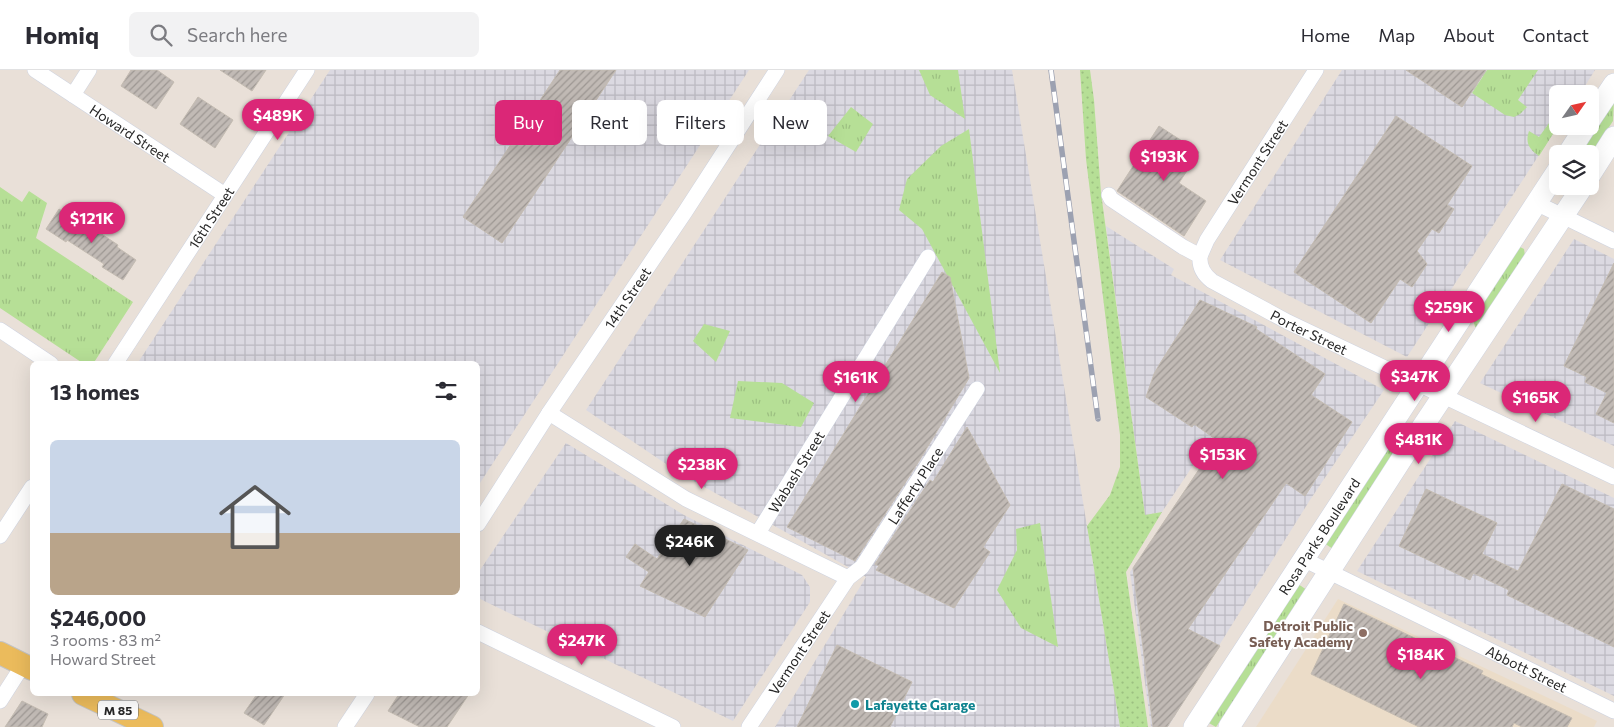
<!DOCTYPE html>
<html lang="en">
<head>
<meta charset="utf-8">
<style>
  body { margin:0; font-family:Commissioner,sans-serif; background:#f2f2f3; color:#2b2b33; height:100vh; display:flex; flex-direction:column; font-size:19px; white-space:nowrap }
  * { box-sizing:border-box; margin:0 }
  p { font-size:16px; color:#7c7c81 }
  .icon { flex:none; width:28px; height:28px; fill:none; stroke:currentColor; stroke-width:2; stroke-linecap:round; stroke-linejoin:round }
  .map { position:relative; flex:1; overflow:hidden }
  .drawer { position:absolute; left:30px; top:291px; width:450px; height:335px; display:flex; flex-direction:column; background:#fff; border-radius:8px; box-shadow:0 5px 20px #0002 }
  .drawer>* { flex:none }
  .top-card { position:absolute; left:495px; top:30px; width:475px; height:45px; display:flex; gap:10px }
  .needle { width:32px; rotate:56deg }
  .buttons { position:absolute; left:1549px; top:15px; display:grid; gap:10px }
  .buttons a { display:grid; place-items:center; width:50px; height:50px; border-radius:8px; background:#fff; box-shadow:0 5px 20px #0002; font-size:25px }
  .price { position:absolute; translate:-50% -42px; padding:0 11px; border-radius:18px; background:#db2777; color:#fff; font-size:16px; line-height:32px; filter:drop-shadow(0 1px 2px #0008) }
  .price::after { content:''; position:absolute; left:50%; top:30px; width:15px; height:11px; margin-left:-8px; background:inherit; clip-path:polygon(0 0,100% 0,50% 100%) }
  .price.active { background:#222; color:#fff }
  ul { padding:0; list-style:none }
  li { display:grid; align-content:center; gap:10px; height:265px; padding:0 20px }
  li+li { border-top:1px solid #e1e1e2 }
  li span { display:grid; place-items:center; height:155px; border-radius:8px; color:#555 }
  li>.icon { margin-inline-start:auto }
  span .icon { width:90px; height:90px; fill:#fffc; stroke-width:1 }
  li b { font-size:21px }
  h2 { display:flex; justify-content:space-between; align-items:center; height:60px; padding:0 20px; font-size:21px }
  .pill { padding:0 18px; border-radius:8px; background:#fff; box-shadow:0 5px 20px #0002; font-size:18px; line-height:45px }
  .pill.active { background:#db2777; color:#fff }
  header { display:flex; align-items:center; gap:30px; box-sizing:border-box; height:70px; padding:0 25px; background:#fff; border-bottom:1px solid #e1e1e2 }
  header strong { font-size:24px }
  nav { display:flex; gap:28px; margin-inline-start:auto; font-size:18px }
  .search { width:350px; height:45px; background:#f2f2f3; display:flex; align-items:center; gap:12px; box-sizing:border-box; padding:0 18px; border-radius:8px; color:#7c7c81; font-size:19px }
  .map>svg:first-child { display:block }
</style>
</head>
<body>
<header>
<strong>Homiq</strong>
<div class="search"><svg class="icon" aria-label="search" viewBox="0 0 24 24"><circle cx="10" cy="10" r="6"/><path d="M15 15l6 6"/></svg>Search here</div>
<nav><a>Home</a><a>Map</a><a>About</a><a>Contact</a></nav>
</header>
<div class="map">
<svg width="1614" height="657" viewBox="0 0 1614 657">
  <defs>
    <pattern id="industrial-grid" width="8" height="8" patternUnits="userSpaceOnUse" patternTransform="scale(1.25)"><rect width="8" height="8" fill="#dbd9e1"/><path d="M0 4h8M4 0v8" fill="none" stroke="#bcbac1"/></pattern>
    <pattern id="grass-tufts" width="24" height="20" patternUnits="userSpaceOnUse" patternTransform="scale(1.25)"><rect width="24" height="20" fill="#b6df96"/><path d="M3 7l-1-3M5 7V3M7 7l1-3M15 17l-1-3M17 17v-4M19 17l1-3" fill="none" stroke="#9cbf81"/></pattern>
    <pattern id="park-dots" width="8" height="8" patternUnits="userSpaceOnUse" patternTransform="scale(1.25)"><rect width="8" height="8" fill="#b6df96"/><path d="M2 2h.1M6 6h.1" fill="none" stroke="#9cbf81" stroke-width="1.8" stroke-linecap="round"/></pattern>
    <pattern id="building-hatch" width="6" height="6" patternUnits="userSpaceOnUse" patternTransform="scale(1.25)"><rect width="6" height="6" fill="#c1bab5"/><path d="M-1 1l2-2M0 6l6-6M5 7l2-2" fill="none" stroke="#9d9793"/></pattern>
  </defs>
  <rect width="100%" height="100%" fill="#e9e0d8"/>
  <path fill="url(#industrial-grid)" d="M330,0H749L478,416V294H137Z
    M809,0H1012L1120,657H775L866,507L681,404L586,340Z
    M1342,0H1595L1580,24H1558V56L1407,287L1220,190Z
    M1106,156L1174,199L1171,205L1384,320L1310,430L1168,657H1151L1130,502L1218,371L1212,367L1162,442L1145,445Z
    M1574,169L1614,189V376L1480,313Z
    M1455,351L1614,428V626L1357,501Z
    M566,373L684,445L802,505L810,517V532L733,651L478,528V503Z"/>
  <path fill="#ebdcc8" d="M1338,529L1597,651L1594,657H1256Z"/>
  <path fill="url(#grass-tufts)" d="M919,0H958L965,49L930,25Z
    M1487,0H1538L1518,30L1527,37L1520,44L1514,47L1505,45L1472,23Z
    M1614,28L1613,51L1590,86V84H1577Z
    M851,37L873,54L856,82L828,66Z
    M1557,42L1558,56L1539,86C1529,79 1525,73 1529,61L1539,67Z
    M969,59L1000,303L922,159L899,140L907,109L941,76Z
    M0,117L22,132L29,121L47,133L36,168L133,232L93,294H84L0,238Z
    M1520,177L1524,179L1525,186L1477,258L1475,257L1473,250L1475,244Z
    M704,254L730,261L716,292L693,271Z
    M738,311L782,313L814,333L801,357L730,348Z
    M1401,356H1404L1409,360L1333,479L1324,473Z
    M1040,453L1058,577L1021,558L997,520L1017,480L1016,459Z
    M1298,514L1307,520L1216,657L1207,652Z"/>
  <path fill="url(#park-dots)" d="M1080,0H1090L1094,30L1101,123L1145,445L1162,442L1126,502L1148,657H1120L1087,456L1110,425L1120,397V365L1086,89Z"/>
  <path fill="url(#building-hatch)" stroke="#c4bcb2" d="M131,0H157L174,12L156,39L121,16Z
    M220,0H266L252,21Z
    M560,0H616L502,173L463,147Z
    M1406,0H1486L1462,37Z
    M198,27L233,50L215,78L180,54Z
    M1396,46L1472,96L1447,135L1454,139L1439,163L1432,159L1417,181L1427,194L1412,217L1400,209L1371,253L1294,202Z
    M1159,56L1199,82L1179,113L1206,131L1184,166L1117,121Z
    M59,139L78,152L79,149L118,175L117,177L136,190L123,210L102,197L104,194L67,170L66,172L46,159Z
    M1614,193V353L1596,344L1607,323L1585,312L1587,307L1564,296Z
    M942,202L950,207L969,308L919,391L855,491L787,457Z
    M1200,230L1257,257L1256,259L1325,304L1311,325L1352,352L1305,426L1286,413L1188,559L1220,576L1167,657H1153L1133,498L1218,371L1194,354L1192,357L1146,327L1154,304L1159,295Z
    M967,357L1010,435L983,477L990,482L954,538L876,500L879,496L875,494L930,410L933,412Z
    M1562,414L1614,439V577L1507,525L1509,520L1473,503L1470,510L1399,476L1426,419L1497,453L1482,484L1518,501Z
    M684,449L748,480L705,547L640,516L649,502L626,487L635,474L657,489Z
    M1344,534L1483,601L1481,604L1572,648L1567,657H1522L1514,653L1512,657H1419L1311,604Z
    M837,575L912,612L890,657H797Z
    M257,624H285L264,655L244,643Z
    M399,624H469L447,657H420L388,641Z
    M22,631L48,644L42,657H5Z"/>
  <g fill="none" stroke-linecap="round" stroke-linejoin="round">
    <g stroke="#ced3e0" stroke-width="16">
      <g id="street">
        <path id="s1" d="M35,0L225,125"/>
        <path d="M73,25L89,0"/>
        <path id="s2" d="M1109,125L1111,129L1183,177L1200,186C1199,197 1204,205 1212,211L1288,252L1614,407"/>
        <path d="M1536,133L1614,171"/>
        <path id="s3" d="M1200,186L1207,170L1316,0"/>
        <path d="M0,260L51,294"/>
        <path id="s4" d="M115,294L307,0"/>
        <path d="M549,343L686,429L848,508"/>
        <path id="s5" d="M478,454L549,343L685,142L777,0"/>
        <path id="s6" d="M758,463L928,187"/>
        <path d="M0,466L32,417"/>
        <path id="s7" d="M1303,489L1614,641"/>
        <path d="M478,562L673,657"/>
        <path d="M0,631L23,595"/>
        <path d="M345,657L367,624"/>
        <path id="s8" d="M749,657L848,508L862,497L977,319"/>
      </g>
    </g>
    <g stroke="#ced3e0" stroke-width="22">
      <g id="secondary">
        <path d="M1590,50L1614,14"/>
        <path d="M1568,84L1586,56"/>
        <path d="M1590,105L1614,67"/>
        <path id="s9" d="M1194,657L1558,100"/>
        <path d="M1229,657L1419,362L1583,116"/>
      </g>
    </g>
    <g stroke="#c3c3c3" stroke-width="24">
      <path id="primary" d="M0,583L32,599
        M83,624L152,657"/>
    </g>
    <use href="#street" stroke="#fff" stroke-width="15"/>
    <use href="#secondary" stroke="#fff" stroke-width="21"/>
    <use href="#primary" stroke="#ebbb5c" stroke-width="22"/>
    <g stroke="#9ca1b1" stroke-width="5.5">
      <path id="rail" d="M1051,0L1098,349"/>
    </g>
    <use href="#rail" stroke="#fff" stroke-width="4" stroke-dasharray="11" stroke-linecap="butt"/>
  </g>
  <circle fill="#8d6e63" stroke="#fff" stroke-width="2" cx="1363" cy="563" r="5"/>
  <circle fill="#0f9aa8" stroke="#fff" stroke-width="2" cx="855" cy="634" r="5"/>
  <g text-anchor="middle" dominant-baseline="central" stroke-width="4" stroke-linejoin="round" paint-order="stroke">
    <rect fill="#fff" stroke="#686868" stroke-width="1" x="98" y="630.5" width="40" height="19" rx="4"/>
    <g font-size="12" font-weight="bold" fill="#272727">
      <text x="118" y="640">M 85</text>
    </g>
    <g font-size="14" fill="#272727" stroke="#fff">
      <text stroke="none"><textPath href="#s1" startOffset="114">Howard Street</textPath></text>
      <text stroke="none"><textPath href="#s3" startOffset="110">Vermont Street</textPath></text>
      <text stroke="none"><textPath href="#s4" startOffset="175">16th Street</textPath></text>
      <text stroke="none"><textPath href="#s5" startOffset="271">14th Street</textPath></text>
      <text stroke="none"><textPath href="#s2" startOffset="249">Porter Street</textPath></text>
      <text stroke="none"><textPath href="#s6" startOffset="72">Wabash Street</textPath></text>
      <text stroke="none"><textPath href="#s8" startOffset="294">Lafferty Place</textPath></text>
      <text stroke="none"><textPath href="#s9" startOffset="228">Rosa Parks Boulevard</textPath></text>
      <text stroke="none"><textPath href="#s8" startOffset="90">Vermont Street</textPath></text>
      <text stroke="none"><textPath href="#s7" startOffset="249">Abbott Street</textPath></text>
    </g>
    <g font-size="14" font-weight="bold" fill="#785e54" stroke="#fff" text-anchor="end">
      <text x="1353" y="555">Detroit Public<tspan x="1353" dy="16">Safety Academy</tspan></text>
    </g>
    <g font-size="14" font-weight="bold" fill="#0d838f" stroke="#fff" text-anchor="start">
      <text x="865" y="634">Lafayette Garage</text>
    </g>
  </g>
</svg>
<div class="buttons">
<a><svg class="needle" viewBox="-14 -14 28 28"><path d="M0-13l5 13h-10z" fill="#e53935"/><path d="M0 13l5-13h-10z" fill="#7c7c81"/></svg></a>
<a><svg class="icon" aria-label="layers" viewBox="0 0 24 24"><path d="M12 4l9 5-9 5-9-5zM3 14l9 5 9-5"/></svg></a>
</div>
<b class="price" style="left:278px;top:71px">$489K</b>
<b class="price" style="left:1164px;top:112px">$193K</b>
<b class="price" style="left:92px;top:174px">$121K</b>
<b class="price" style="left:1449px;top:263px">$259K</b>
<b class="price" style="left:1415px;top:332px">$347K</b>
<b class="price" style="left:856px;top:333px">$161K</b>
<b class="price" style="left:1536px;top:353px">$165K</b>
<b class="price" style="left:1419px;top:395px">$481K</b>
<b class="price" style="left:1223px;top:410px">$153K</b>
<b class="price" style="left:702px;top:420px">$238K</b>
<b class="price active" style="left:690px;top:497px">$246K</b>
<b class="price" style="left:582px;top:596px">$247K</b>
<b class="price" style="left:1421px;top:610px">$184K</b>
<div class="top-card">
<a class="pill active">Buy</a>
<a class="pill">Rent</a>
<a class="pill">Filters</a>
<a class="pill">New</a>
</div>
<section class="drawer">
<h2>13 homes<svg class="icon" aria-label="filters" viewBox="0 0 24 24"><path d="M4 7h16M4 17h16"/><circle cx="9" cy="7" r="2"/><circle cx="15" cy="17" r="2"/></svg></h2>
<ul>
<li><span style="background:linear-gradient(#c9d6e8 60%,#b9a48a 0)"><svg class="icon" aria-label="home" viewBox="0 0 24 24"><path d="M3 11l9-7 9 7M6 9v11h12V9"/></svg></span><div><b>$246,000</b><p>3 rooms · 83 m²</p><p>Howard Street</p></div></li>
</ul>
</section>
</div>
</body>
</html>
